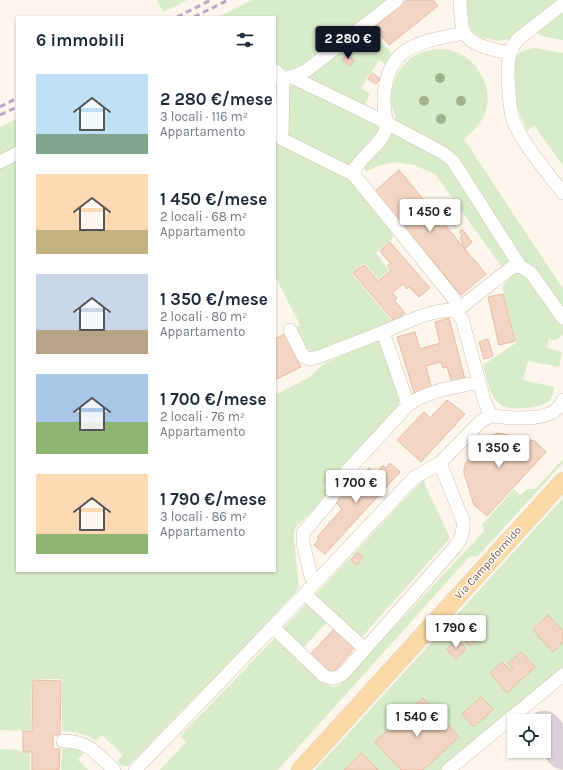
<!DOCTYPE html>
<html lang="it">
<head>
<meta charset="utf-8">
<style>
  body { margin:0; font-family:Karla,sans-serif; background:#f6f6f7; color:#1f2937; height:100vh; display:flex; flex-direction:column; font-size:15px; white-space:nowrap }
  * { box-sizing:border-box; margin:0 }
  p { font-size:13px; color:#747a83 }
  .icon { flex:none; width:22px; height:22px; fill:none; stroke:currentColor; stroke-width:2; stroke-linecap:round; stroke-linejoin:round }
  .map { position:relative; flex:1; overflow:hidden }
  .sheet { position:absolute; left:16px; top:16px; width:260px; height:556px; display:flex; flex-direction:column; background:#fff; border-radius:0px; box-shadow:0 1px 3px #0004 }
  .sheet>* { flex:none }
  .fabs { position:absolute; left:507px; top:714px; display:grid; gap:8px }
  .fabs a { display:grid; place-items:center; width:44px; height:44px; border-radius:0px; background:#fff; box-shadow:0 1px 3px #0004; font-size:20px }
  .price { position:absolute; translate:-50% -34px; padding:0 9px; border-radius:4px; background:#fff; color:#222; font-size:13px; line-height:26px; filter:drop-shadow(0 1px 2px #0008) }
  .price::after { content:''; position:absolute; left:50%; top:24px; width:12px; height:9px; margin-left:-6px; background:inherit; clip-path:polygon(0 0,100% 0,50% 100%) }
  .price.current { background:#111827; color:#fff }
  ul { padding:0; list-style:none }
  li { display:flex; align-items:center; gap:12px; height:100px; padding:0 20px }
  li span { display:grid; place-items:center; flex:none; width:112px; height:80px; border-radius:0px; color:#555 }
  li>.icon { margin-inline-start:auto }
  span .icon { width:48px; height:48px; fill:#fffc; stroke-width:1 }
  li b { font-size:17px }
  h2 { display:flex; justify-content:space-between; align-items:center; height:48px; padding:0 20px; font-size:17px }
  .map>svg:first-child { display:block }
</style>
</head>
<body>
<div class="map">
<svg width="563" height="770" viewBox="0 0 563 770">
  <rect width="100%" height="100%" fill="#fdf6ec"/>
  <path fill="#d8ecc9" d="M157,0H187L163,12Z
    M252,0H389L299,70C290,72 283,69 275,65V17H218Z
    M466,0H559L520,32L510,39L500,41L479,37L473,32L469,24Z
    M563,10V40L541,36L537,31Z
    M370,29L393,55L388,66L379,60L361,88L370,94L364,107L307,78Z
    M535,48L563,53V166L534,125L527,131L517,107L514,61C518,51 525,49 535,48Z
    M437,49C442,49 447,49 452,51C479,58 495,90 484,116C479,126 472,132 464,139L563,289V335L556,340L549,339L547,348L562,352L559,367L528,361L523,380L554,387C553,391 553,398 549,401C543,408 508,411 501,405C489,397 487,378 483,365L516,343L502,287L510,278L435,174L414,165L394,162L379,166L365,172L364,164C376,151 394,137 395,119C396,114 391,107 391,101C391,81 401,60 422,52C426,51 432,50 437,49Z
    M293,84L381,128L347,166L292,137L288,133V87Z
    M17,119V147L0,155V127Z
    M275,143L287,146L347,178L353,183L391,228L393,238L376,253L389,270L378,279L364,263L352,274L394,323L321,350L312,351L305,348L295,328L300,325L275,276Z
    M17,160V571H275V395L310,377L321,366L328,362L374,342L381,343L400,398L398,407L393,415L323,487L329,494L296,527L294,532V539L299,588L205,689L204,688L128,766H122L117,761L123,755L102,735L96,741C86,733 75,732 62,731V679H32L31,731L0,730V169Z
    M563,459V463L479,555L476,557L470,556L278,770H160L186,742L180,736L276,637L329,685L333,687L340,685L485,530L481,526L514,489L520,495L527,489H535Z
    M423,480L450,538L360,639L314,596Z
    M563,498V680L455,770H315Z
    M309,601L329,620L302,649L282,630Z
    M69,748L76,749L84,753L78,760L88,770H61L62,749Z
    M0,749L21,750V753H30V770H0Z"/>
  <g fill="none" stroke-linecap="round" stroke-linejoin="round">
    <path stroke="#dbcfda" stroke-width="35" d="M544,728L563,752"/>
  </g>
  <path fill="#f3d5c3" stroke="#e6bba3" d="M407,0H433L438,6L389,45L374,27Z
    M346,55L354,60L350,66L342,60Z
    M372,73L380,79L376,84L368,79Z
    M399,170L486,274L461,295L374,192Z
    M462,229L472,242L465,249L462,245L463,243L460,238L462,235L459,232Z
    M390,242L430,288L419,297L409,287L407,289L403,284L392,293L397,298L394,300L405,313L394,321L353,273L364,265L378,281L391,270L388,266L390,263L380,251Z
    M503,294L515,341L499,345L488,297Z
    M449,318L465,379L452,383L447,367L443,368L441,362L426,366L432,390L415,396L397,337L415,332L420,349L440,343L435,322Z
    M285,334L301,367L275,380V339Z
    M488,339L493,356L484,359L479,342Z
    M447,400L465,414L421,462L397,440L424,412L430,418Z
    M498,433L535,441L546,452L487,516L474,505L464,473V469L466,462L490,436Z
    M390,463L400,472L325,554L314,545L319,539L317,537L342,509L336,503L369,468L375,474L383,465L386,468Z
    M358,553L363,557L357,565L351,560Z
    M548,615L563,631V642L553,652L533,630Z
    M334,629L354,648L331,675L309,656Z
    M470,632L477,639L470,646L463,639Z
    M457,639L466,649L456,659L447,649Z
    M521,652L535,667L507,693L490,673L502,662L511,671L513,669L508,663Z
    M33,680L61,681L60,735H53V749H60L59,770H32V752H23V731L32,732Z
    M481,697L493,709L474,727L462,714Z
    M423,698L459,737L423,770H401L375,742Z
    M362,753L378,770H344Z"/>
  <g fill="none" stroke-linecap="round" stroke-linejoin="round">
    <g stroke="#d1beb0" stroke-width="14">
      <path id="minor" d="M460,0C462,24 458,39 485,47C494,50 501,52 509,52
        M563,4L518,39C508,51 508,62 508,77C509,90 509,103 512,116C518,139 548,173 563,193
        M275,71L278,73L283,82L282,139L346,171L353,174L358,180L451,295L455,301L456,311L507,271L513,267L520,266L531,273L563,318
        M292,77L383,121L443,153L453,161L520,266
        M286,78L299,74L307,70L397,0
        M0,162L17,153
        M353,174C358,157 381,146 385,131C388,120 383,109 384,98C387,44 421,42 464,33
        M290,330L303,356L310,359L321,356L383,332L408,405
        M491,416C510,418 555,424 563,400
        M316,582L311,577L303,542V533L329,502L347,471L408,405C428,390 456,387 479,382
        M305,594L365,649
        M273,627L324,676C331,679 336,679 343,674L456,546C462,538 464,531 463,521L440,463
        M63,741C89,741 96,753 114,770
        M135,770L316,582L414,478L440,463L481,421L491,416L484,400L462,319L456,311C439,306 400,325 383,332
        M448,770L563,675"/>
    </g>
    <g stroke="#dad1cd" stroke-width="18">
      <path id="major" d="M300,770L563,481"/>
    </g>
    <use href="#minor" stroke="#fff" stroke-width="13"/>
    <use href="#major" stroke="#fbd9a5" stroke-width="17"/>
    <path stroke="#b9a8c9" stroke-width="3" stroke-dasharray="6 4" stroke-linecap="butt" d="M177,17L211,0
      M194,17L228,0
      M0,107L17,98
      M0,115L17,107"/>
  </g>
  <g fill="#a0b28e">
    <circle cx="440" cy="78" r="5"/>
    <circle cx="424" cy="101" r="5"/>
    <circle cx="461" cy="101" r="5"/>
    <circle cx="441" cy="119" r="5"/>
  </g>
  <g text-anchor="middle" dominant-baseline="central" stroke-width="3" stroke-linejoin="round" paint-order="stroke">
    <g font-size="11" fill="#7a5c4d" stroke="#fffaf3">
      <text transform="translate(488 563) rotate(-48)">Via Campoformido</text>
    </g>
  </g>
</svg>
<div class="fabs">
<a><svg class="icon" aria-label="locate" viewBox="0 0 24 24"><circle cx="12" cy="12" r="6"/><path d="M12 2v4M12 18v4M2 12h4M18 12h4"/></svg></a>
</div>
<b class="price current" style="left:348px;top:60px">2 280 €</b>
<b class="price" style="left:430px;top:233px">1 450 €</b>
<b class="price" style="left:499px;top:469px">1 350 €</b>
<b class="price" style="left:356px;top:504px">1 700 €</b>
<b class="price" style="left:456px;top:649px">1 790 €</b>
<b class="price" style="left:417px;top:738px">1 540 €</b>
<section class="sheet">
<h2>6 immobili<svg class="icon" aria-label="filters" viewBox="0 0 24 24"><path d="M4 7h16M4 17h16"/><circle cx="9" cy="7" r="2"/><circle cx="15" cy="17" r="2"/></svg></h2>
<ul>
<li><span style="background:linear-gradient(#bfe0f5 75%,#7fa58c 0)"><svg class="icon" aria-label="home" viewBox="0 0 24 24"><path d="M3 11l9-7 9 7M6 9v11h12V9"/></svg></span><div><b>2 280 €/mese</b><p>3 locali · 116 m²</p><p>Appartamento</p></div></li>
<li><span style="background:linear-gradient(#ffd9b3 70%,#c2b280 0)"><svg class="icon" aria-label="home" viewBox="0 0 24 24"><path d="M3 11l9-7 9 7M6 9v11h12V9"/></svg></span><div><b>1 450 €/mese</b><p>2 locali · 68 m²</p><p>Appartamento</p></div></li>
<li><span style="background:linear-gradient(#c9d6e8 70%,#b9a48a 0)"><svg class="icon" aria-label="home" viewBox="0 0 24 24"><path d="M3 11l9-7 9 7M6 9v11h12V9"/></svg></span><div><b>1 350 €/mese</b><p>2 locali · 80 m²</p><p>Appartamento</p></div></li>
<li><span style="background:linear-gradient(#a9c7e8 60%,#8fb573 0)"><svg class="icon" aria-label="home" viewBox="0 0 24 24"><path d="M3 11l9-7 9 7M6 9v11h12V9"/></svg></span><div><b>1 700 €/mese</b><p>2 locali · 76 m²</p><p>Appartamento</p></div></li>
<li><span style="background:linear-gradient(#ffd9b3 75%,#8fb573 0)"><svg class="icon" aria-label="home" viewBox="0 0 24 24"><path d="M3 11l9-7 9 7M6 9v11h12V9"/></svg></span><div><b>1 790 €/mese</b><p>3 locali · 86 m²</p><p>Appartamento</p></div></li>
</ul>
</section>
</div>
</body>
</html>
